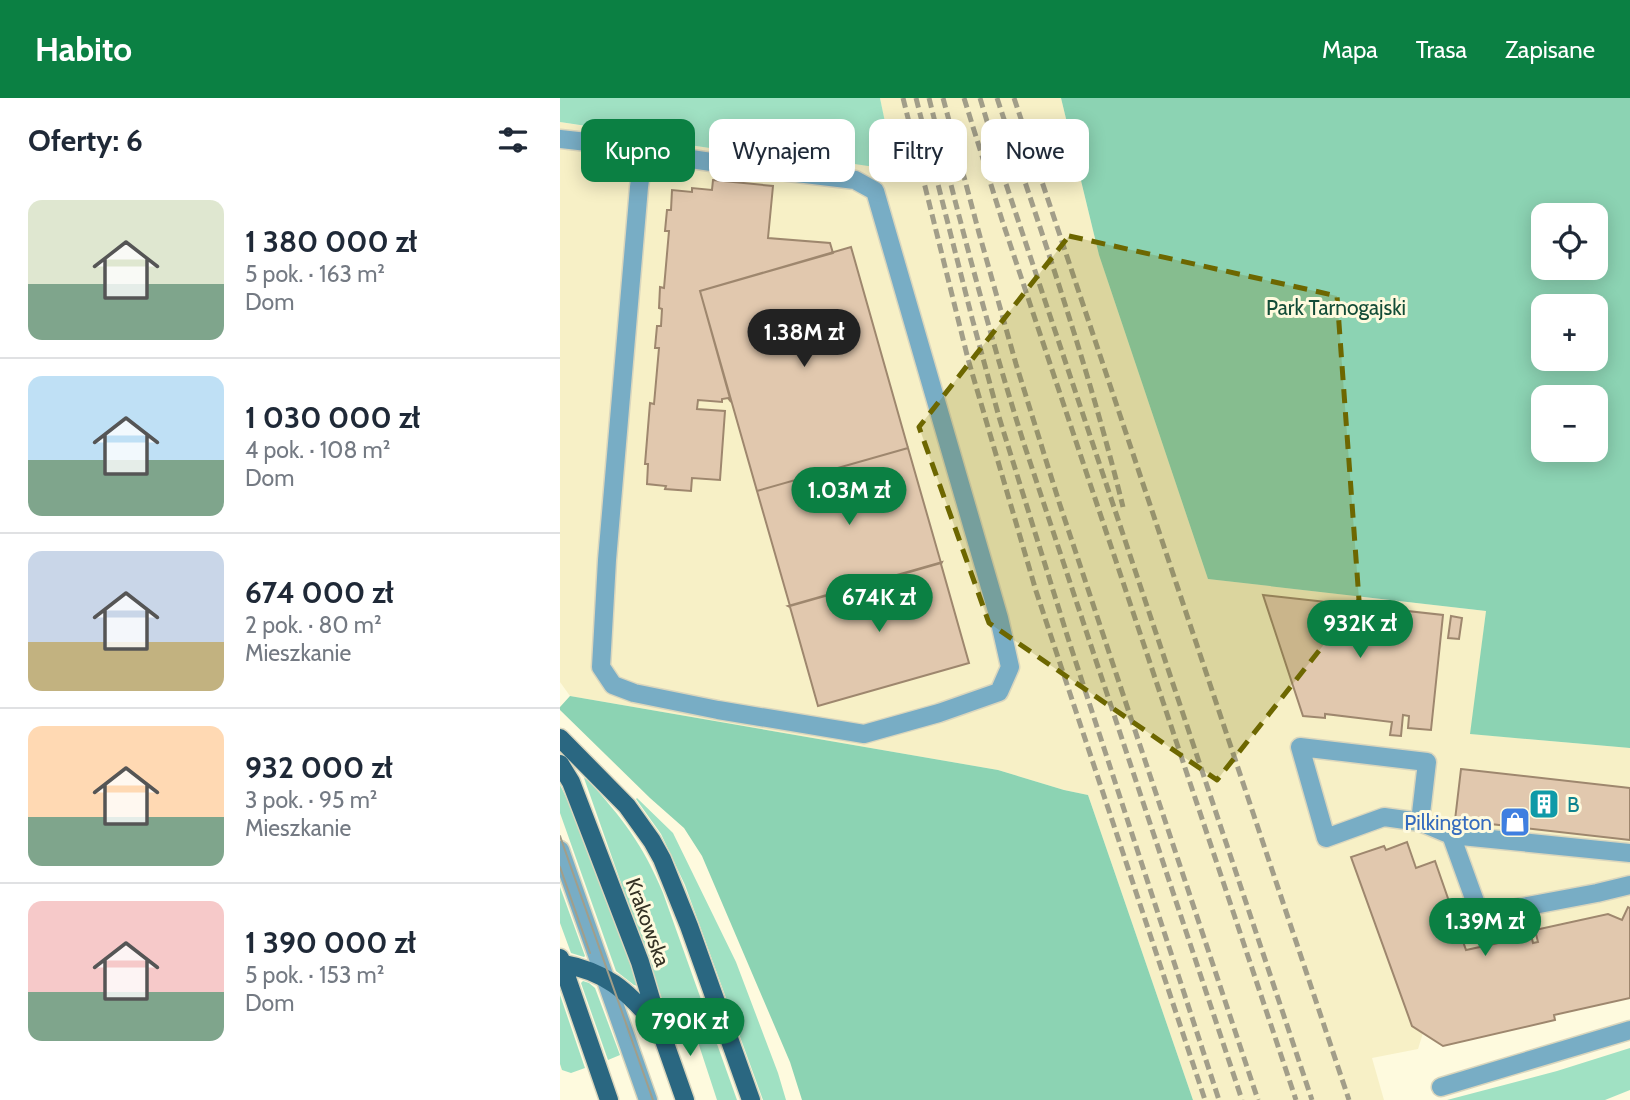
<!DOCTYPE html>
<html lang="pl">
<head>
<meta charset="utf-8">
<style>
  body { margin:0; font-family:Cabin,sans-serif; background:#f2f2f3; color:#1f2937; height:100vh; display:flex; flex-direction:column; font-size:26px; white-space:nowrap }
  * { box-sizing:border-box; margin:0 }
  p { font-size:23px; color:#747a83 }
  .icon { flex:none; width:38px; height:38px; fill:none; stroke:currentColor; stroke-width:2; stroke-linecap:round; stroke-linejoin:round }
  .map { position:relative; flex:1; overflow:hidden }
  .side { display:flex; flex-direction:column; background:#fff; width:560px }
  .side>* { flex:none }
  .guide { position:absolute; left:21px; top:21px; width:665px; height:63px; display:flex; gap:14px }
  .buttons { position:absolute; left:971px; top:105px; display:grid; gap:14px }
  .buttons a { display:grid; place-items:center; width:77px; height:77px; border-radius:14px; background:#fff; box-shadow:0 4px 18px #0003; font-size:35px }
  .price { position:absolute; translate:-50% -60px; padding:0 16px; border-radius:24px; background:#0b8043; color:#fff; font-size:23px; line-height:46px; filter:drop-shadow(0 2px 4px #0008) }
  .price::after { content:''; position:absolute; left:50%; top:42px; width:21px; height:16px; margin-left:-10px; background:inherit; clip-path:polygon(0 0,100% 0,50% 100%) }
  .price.selected { background:#222; color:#fff }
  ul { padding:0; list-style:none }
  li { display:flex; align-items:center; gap:21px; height:175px; padding:0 28px }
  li+li { border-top:2px solid #e0e1e3 }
  li span { display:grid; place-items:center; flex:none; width:196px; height:140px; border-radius:14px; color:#555 }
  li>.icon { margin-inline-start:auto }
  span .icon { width:84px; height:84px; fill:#fffc; stroke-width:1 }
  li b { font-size:30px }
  h2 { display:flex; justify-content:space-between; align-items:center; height:84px; padding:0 28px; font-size:30px }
  .pill { padding:0 24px; border-radius:14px; background:#fff; box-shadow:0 4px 18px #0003; font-size:24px; line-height:63px }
  .pill.selected { background:#0b8043; color:#fff }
  header { display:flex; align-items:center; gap:42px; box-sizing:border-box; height:98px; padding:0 35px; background:#0b8043; color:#fff }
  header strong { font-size:33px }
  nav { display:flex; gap:38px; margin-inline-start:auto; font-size:24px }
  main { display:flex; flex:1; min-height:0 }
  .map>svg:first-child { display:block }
</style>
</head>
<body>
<header>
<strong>Habito</strong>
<nav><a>Mapa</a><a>Trasa</a><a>Zapisane</a></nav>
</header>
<main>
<section class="side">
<h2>Oferty: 6<svg class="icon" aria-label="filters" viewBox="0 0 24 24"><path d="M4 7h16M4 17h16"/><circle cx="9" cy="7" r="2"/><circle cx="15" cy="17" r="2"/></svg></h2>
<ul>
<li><span style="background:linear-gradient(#dfe7d0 60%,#7fa58c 0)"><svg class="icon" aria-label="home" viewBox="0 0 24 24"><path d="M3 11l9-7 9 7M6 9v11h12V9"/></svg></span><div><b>1 380 000 zł</b><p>5 pok. · 163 m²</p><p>Dom</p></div></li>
<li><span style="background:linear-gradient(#bfe0f5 60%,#7fa58c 0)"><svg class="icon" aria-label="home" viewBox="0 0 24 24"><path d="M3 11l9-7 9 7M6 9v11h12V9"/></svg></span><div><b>1 030 000 zł</b><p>4 pok. · 108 m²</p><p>Dom</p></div></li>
<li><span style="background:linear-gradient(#c9d6e8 65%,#c2b280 0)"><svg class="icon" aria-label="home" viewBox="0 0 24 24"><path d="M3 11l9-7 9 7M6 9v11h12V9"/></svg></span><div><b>674 000 zł</b><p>2 pok. · 80 m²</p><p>Mieszkanie</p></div></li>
<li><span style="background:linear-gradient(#ffd9b3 65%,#7fa58c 0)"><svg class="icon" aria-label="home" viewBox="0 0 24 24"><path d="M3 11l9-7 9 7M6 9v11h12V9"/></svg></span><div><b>932 000 zł</b><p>3 pok. · 95 m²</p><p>Mieszkanie</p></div></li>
<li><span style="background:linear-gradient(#f6c9c9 65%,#7fa58c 0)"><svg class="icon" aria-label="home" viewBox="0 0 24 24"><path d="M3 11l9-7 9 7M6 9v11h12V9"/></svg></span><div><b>1 390 000 zł</b><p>5 pok. · 153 m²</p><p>Dom</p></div></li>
</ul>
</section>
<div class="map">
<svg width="1070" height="1002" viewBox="0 0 1070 1002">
  <rect width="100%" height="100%" fill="#fefade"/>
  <path fill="#f7f0c6" d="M320,0H501L539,157L648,481L926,513L911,636L1070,650V900L994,917L995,922L883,948L863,935L858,951L812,960L824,1002H633L528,697L504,692L438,672L10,598L0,584V24L86,38L95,42L177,54L193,51L334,71Z"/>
  <path fill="#a0e1c3" d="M0,0H320L335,72L193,51L177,54L95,42L86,37L0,24Z
    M24,680L27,681C62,720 83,746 103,795L177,1002H157L136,938L128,934L115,938Z
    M0,687L25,737L79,886L78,888L74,887L56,873L0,715Z
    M77,700L113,735L176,864L218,975L226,1002H203L125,787L101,736L76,701Z
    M0,789L25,858L24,859L11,855L0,825Z
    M23,883L29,885L35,890L60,957L48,962L21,885Z
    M0,897L25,970L11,975L2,972L0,966Z
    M1070,950V992L1045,1002H887L997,973Z"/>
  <path fill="#8cd3b3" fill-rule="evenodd" d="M501,0H1070V650L910,636L926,513L648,481L539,157ZM984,117H1036V170H984ZM984,208H1036V261H984ZM984,299H1036V352H984Z
    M10,598L438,672L504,692L528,697L633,1002H242L230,964L142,758L124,730L90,700L0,612V609Z"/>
  <path fill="#e1c8ae" stroke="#9e876e" stroke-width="2" d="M153,82L213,88L208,140L270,145L273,155L140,193L171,304L168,300L162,301V304L138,302L137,311L165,313L160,382L132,380L131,393L105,391L106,388L87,386L88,366H85L90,305L94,306L99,250H95L97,228H101L102,211L99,210L100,189L104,190L109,133H105L107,112H111L112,92L132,94V90L152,92Z
    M291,149L348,350L197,393L140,193Z
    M348,350L381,465L230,508L197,393Z
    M382,464L381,466L409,565L258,608L230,509L228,508Z
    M703,497L883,517L871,632L848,630L849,618L843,617L841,638L830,637L832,624L765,616V620L743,618Z
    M891,518L902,520L899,541L888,540Z
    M901,671L1070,690V742L895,722Z
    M847,744L856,770L875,763L906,852L961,840L958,826L968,824L973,845L978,844L975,832L1048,816L1062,822L1068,809L1070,810V900L994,917L995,922L883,948L852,928L791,759L824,748L826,752Z"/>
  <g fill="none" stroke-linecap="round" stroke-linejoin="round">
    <g stroke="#dad6bd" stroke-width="21">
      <path id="minor" d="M0,41L54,47L84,54L178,68L295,82L315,93L439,520L450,569L439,594L379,615L304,636L158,612L74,595L53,587L41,569L47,462L79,89L84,54
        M860,724L867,664L740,649L766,740L824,719L860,724L891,737L920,817L1037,795L1070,787
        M891,737L1070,755
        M0,752L88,1002
        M881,989L1070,932"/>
    </g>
    <g stroke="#dad6bd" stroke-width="21">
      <path id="major" d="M0,640L67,708L92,743L102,761L129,828L191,1002
        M0,666L11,684L80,864L100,931L125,1002
        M0,860L49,1002
        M0,865C45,873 67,892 95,926"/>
    </g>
    <use href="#minor" stroke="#78adc5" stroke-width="18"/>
    <use href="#major" stroke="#2a6781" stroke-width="18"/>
    <path stroke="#a29e89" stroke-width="2" d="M0,738L93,1002
      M0,769L30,855"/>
    <path stroke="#a29e89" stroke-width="5" stroke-dasharray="10 5" stroke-linecap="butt" d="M343,0L408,261L476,493L645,1002
      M356,0L412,220L439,319L507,537L659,1002
      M369,0C398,116 428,232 464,346L682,1002
      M383,0L419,135L456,266L499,404L698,1002
      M404,0L442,122L736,1002
      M420,0L445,83L752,1002
      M437,0C482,136 529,270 563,409
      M454,0L789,1002"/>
  </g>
  <path fill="#6d6700" fill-opacity="0.2" stroke="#6d6700" stroke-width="5" stroke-dasharray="14 9" stroke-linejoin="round" d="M509,138L777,198L799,502L657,682L429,525L359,329Z"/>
  <defs>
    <g id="building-square" transform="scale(1.575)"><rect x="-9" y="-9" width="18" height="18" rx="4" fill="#0f9aa8" stroke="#fefade"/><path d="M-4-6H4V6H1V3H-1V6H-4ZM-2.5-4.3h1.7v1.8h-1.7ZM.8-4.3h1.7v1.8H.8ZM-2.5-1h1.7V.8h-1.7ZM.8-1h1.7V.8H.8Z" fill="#fff"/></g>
    <g id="shop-square" transform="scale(1.575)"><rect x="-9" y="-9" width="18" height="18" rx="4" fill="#3f7fe0" stroke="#fefade"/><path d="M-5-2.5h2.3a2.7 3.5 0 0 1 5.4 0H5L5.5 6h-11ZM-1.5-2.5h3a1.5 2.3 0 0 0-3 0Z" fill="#fff"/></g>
  </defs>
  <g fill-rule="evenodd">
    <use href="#building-square" x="984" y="706"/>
    <use href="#shop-square" x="955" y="724"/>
  </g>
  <g text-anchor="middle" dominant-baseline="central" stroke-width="6" stroke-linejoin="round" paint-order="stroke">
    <g font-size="21" fill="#124c37" stroke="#fefade">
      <text x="776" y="209">Park Tarnogajski</text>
    </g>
    <g font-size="21" fill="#0d838f" stroke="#fefade" text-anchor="start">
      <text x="1007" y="706">B</text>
    </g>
    <g font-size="21" fill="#366cbe" stroke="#fefade" text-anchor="end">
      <text x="932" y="724">Pilkington</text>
    </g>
    <g font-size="21" fill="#343124" stroke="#fefade">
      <text transform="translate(88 824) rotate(70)">Krakowska</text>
    </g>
  </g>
</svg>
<div class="buttons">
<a><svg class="icon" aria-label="locate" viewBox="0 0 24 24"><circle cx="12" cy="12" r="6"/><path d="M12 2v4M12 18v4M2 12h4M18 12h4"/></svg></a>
<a>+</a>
<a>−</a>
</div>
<b class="price selected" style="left:244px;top:271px">1.38M zł</b>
<b class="price" style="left:289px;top:429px">1.03M zł</b>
<b class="price" style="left:319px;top:536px">674K zł</b>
<b class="price" style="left:800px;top:562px">932K zł</b>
<b class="price" style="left:925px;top:860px">1.39M zł</b>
<b class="price" style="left:130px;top:960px">790K zł</b>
<div class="guide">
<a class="pill selected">Kupno</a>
<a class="pill">Wynajem</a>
<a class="pill">Filtry</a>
<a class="pill">Nowe</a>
</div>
</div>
</main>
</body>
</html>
